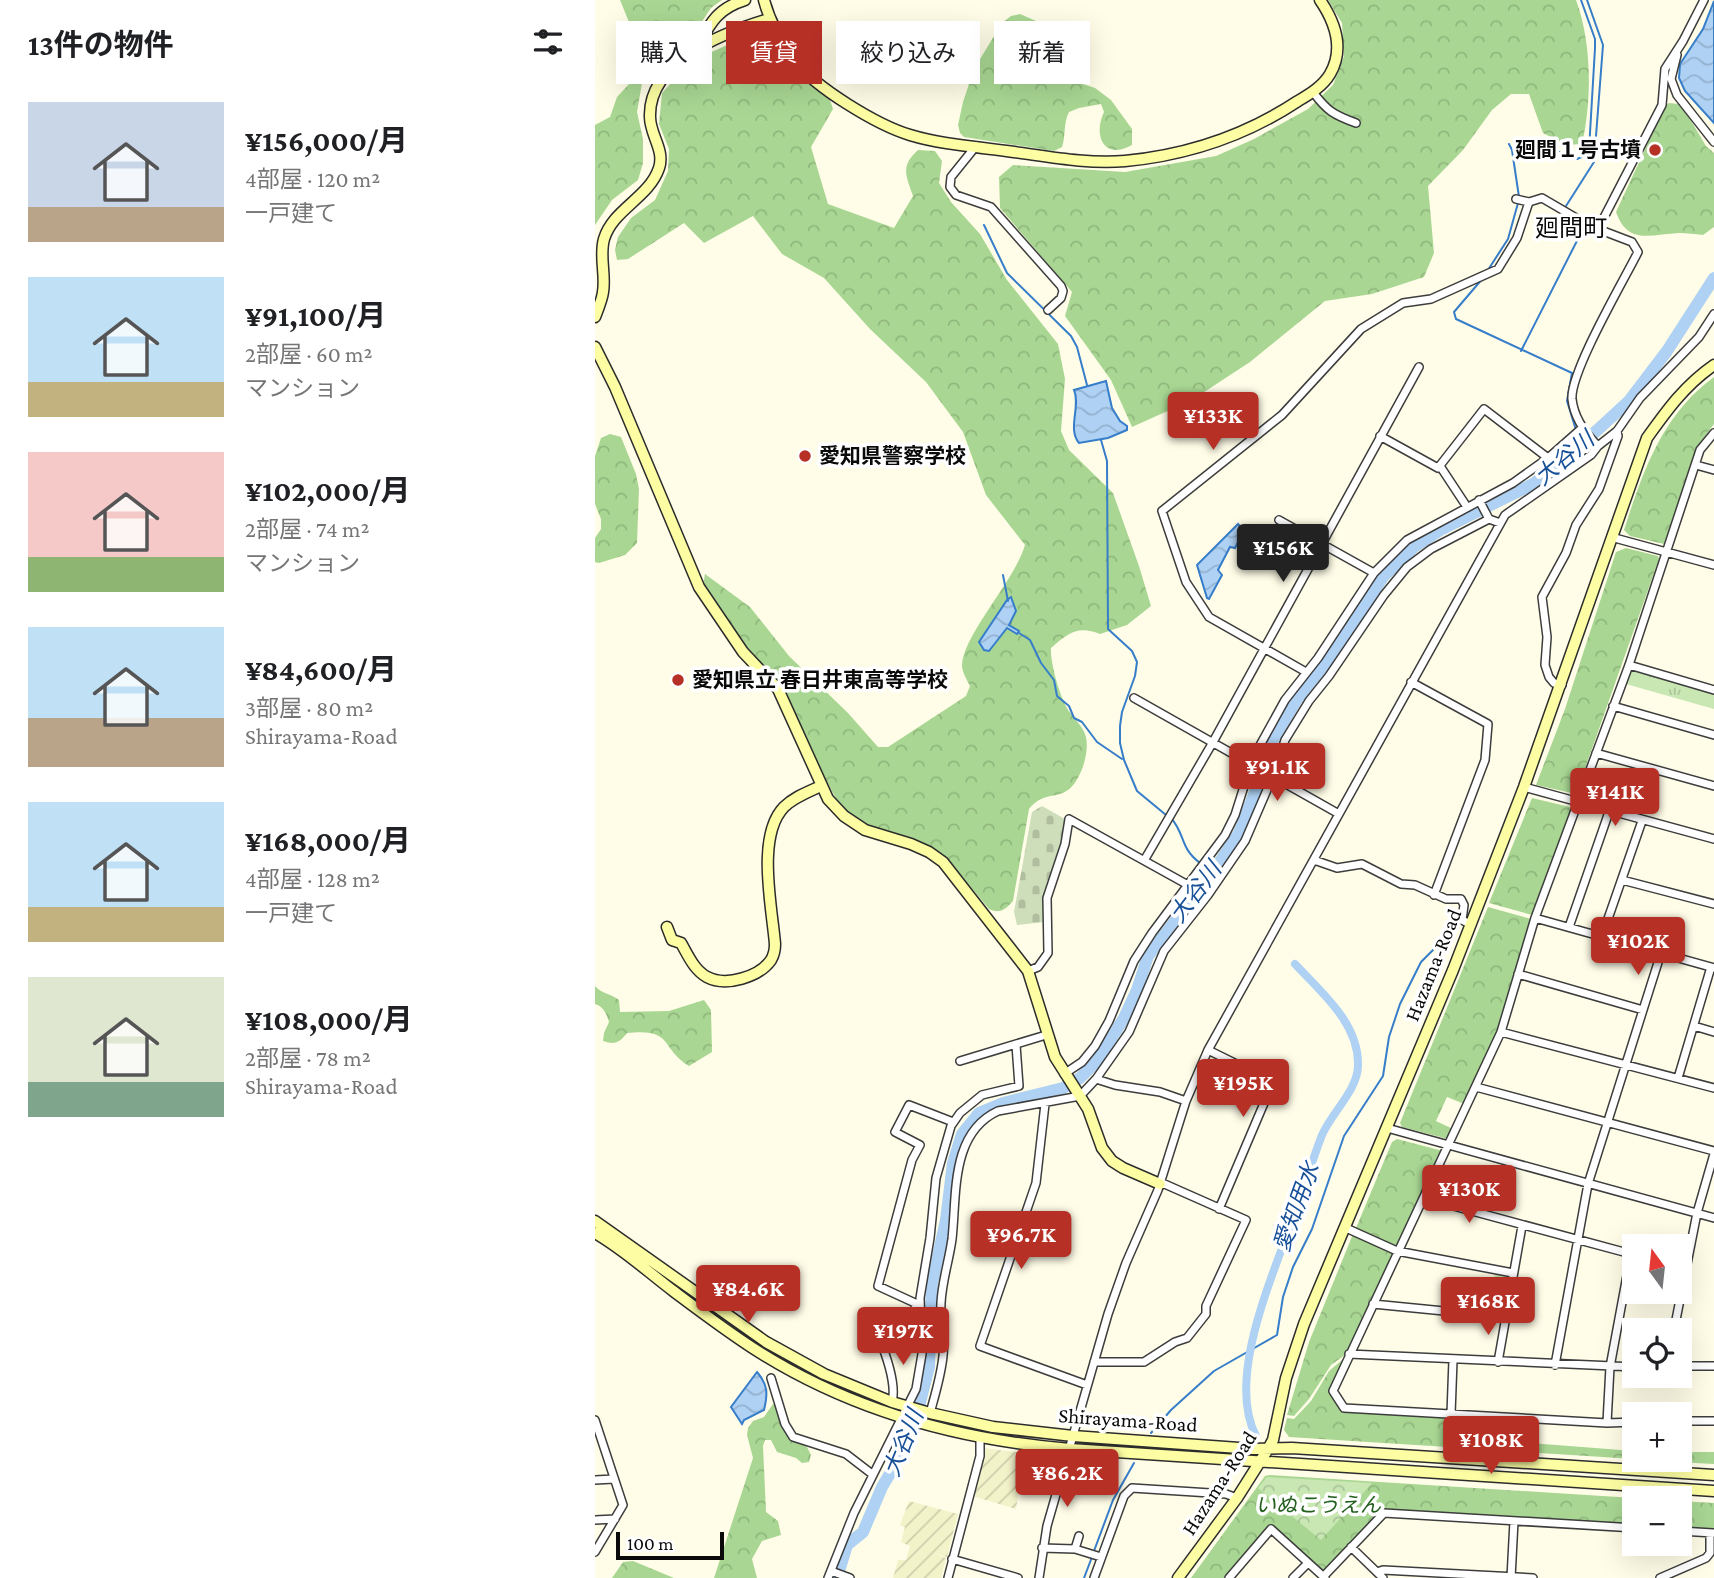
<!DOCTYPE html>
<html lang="ja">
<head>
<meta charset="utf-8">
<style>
  body { margin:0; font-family:"Crimson Pro","Noto Sans JP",serif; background:#f2f2f2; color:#202124; height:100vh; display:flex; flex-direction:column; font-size:26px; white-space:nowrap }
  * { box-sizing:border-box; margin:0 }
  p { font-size:23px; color:#757577 }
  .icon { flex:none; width:38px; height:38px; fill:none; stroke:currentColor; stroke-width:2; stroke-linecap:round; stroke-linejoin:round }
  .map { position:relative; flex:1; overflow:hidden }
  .details { display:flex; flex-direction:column; background:#fff; width:595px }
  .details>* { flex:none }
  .hud { position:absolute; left:21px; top:21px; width:665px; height:63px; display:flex; gap:14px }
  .needle { width:46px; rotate:345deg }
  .controls { position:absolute; left:1027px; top:1234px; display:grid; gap:14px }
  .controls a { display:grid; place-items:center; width:70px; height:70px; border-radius:0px; background:#fff; box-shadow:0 7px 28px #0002; font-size:35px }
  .scale { position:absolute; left:21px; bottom:18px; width:108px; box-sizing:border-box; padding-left:7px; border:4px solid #0a0a0a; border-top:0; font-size:19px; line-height:24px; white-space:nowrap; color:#0a0a0a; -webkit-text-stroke:5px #fff; paint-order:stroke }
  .price { position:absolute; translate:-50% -60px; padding:0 16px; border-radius:7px; background:#b63026; color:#fff; font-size:23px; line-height:46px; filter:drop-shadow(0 2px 4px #0008) }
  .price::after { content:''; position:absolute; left:50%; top:42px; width:21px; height:16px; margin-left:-10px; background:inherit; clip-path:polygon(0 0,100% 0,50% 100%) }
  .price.active { background:#222; color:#fff }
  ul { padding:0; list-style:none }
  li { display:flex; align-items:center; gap:21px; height:175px; padding:0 28px }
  li span { display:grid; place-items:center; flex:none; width:196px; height:140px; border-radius:0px; color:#555 }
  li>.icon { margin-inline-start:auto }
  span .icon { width:84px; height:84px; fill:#fffc; stroke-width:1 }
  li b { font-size:30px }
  h2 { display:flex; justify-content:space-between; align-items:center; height:84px; padding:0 28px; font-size:30px }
  .tag { padding:0 24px; border-radius:0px; background:#fff; box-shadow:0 7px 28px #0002; font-size:24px; line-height:63px }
  .tag.active { background:#b63026; color:#fff }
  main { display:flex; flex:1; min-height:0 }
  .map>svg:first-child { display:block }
</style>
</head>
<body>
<main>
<section class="details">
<h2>13件の物件<svg class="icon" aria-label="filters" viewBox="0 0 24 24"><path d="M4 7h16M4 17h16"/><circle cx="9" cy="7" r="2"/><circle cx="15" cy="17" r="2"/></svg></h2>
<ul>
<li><span style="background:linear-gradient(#c9d6e8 75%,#b9a48a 0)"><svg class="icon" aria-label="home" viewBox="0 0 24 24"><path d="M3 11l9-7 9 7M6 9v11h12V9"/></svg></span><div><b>¥156,000/月</b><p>4部屋 · 120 m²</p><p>一戸建て</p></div></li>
<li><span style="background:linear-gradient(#bfe0f5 75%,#c2b280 0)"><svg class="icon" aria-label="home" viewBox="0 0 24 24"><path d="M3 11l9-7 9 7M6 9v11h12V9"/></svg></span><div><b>¥91,100/月</b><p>2部屋 · 60 m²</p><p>マンション</p></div></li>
<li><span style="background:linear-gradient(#f6c9c9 75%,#8fb573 0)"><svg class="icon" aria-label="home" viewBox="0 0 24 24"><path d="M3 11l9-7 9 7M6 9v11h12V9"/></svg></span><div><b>¥102,000/月</b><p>2部屋 · 74 m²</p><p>マンション</p></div></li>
<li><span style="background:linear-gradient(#bfe0f5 65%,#b9a48a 0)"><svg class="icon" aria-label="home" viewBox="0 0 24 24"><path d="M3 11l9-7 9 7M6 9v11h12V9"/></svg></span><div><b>¥84,600/月</b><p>3部屋 · 80 m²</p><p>Shirayama-Road</p></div></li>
<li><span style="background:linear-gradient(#bfe0f5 75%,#c2b280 0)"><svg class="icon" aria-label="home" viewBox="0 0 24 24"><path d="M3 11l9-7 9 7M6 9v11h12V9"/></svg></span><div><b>¥168,000/月</b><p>4部屋 · 128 m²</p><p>一戸建て</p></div></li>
<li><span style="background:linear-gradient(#dfe7d0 75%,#7fa58c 0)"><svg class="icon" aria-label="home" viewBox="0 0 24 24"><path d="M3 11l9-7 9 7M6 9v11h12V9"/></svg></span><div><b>¥108,000/月</b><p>2部屋 · 78 m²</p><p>Shirayama-Road</p></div></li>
</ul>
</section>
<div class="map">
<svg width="1119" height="1578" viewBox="0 0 1119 1578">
  <defs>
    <pattern id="farmland-furrows" width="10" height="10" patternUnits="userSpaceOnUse" patternTransform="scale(1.75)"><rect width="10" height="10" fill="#f2f3c9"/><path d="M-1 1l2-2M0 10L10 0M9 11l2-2" fill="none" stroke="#cecfab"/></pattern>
    <pattern id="grass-tufts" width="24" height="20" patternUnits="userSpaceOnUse" patternTransform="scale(1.75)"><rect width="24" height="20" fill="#c8e7b3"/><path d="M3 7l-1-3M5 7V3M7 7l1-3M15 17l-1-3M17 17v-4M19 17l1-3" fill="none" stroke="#aac599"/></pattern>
    <pattern id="forest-crowns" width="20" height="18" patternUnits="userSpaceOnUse" patternTransform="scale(1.75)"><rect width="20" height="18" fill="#a9d793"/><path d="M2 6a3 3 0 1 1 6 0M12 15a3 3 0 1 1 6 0" fill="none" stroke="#90b77d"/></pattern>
    <pattern id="cemetery-stones" width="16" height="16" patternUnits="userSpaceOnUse" patternTransform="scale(1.75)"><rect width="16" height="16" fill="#cedebb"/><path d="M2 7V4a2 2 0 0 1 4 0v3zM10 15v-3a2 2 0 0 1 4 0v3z" fill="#b0bd9f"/></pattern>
    <pattern id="park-crowns" width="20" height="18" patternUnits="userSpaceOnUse" patternTransform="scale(1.75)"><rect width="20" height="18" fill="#c8e7b3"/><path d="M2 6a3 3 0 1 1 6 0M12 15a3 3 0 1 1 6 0" fill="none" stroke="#aac599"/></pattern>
    <pattern id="water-waves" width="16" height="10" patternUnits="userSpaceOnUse" patternTransform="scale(1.75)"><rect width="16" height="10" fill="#aed1f4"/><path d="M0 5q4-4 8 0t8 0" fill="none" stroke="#94b2d0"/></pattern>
  </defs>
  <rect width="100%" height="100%" fill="#fffde7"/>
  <path fill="url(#farmland-furrows)" d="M388,1448L470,1458L463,1482L431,1475L424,1489L421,1509L377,1496Z
    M314,1501L363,1514L352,1557L339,1553L351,1558L346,1578H298L303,1560H311L315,1546L306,1542L310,1527L305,1525Z"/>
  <path fill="url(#grass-tufts)" d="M1038,671L1119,694V709L1031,684L1035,672Z"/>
  <path fill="url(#forest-crowns)" d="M25,0H127L116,8L94,41L71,60L49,59Z
    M733,0H981C997,43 997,100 987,144L971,145L948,133L934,94H916L897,110L868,150L833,186L839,253L829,277L777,294L730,301L655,362L597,400L537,427L516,380L470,316L477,292L405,208L404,177L418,165L530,172L621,156L659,139L713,109L738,85L749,56L747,23Z
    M425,14L441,21L444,47L458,67L488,84L500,88L516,100L537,129V145C508,161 498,135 509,112L506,104L484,108L474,112C468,124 471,135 467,147L459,151L369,137L365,133L363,125L368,102L379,69L407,23L416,16Z
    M162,38L175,43L217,86L234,97L238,109L216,147L233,204L299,228L318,196C311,176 305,166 323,150L340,151L347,161L344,183L356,202L385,234L412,280L463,344L470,379L466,431L474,450L518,493L544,566L556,606L532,625L505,634C483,625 473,633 456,648C455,663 465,697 473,710C479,718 489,728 491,737C494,752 488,772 479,784C465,802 450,789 434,809L418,901C410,910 405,914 394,909L348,854L330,845L274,826L246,808L211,743L190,688L158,656L108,586L110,574L155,607L194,656L253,713L283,747H293L371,696L375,686C372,680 367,672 367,665C368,635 420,580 430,545L391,495L368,432L331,382L275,329L229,278L187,254L158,216L109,243L89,223L33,259L22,260L20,250L23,237L36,218L60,200L73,171L74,149L64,124L67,93L87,71L110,55L130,46Z
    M35,83H47L42,112L48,139V163L43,180L17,200L0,225V125L15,117L22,97Z
    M1074,103L1084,104L1089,109L1111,146L1119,153V227L1108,235C1100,234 1092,233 1084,233C1057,234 1033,246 1021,212L1070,106Z
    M1119,377V424L1101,448L1069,544L1035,536L1029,530C1048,471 1067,415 1119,377Z
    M15,434L26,437L41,474L44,489L42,543L30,555L4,563L0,562V538L6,529V519L0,504V456L6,438Z
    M1031,548L1063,556L1064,559L981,794L941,785L970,709L1021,552Z
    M937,798L975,807L976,810L937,915L894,903Z
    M893,907L936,919L902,1032L869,1104L852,1097L841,1121L858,1129L853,1139L807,1127L805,1123Z
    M0,986C5,993 17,994 24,1000L25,1012L74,1011L109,1000L116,1010L117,1052L94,1066C64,1047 79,1028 32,1033C24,1043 20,1045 8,1041L9,1033L14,1022C11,1013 9,1007 0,1004Z
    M802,1139L848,1151L803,1244L800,1246L761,1228L797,1142Z
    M758,1234L796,1251L798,1255L750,1355L736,1365L714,1399L699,1416L692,1415L714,1342Z
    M747,1360L734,1391L749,1412L852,1418L856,1437L1039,1451V1459L694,1437L689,1430L692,1418L699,1419L716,1401L734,1371Z
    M178,1404L182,1405L199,1440L212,1447L216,1455L214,1462L207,1463L201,1458L182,1452L176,1440H170L168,1446L171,1512L183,1521L186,1535L167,1541L157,1559L162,1578H119L158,1458L152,1435L153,1428L158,1421L169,1417Z
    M1085,1452H1119V1464L1043,1460H1085Z
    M674,1475L1039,1498V1525L788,1509L729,1570L726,1571L678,1525H675L630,1578H596L670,1476Z
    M1085,1501L1119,1503V1530L1085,1528Z
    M38,1561L79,1578H17L28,1562Z"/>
  <path fill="url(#cemetery-stones)" d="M447,806L470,819L467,844L452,882L449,922L422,925L419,912L437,812Z"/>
  <path fill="url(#park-crowns)" d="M900,1274L913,1276L914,1280L909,1312L906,1314L894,1313Z
    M672,1477L777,1483L726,1540L663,1488Z"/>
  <path fill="url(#water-waves)" stroke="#367dca" stroke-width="2" d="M1119,1V123L1090,91L1084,78L1085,64L1108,29Z
    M511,381L517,408L525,421L532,426V430L513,438L484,443C472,429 486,406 479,390Z
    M643,524L649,531L640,548L635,547L623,570L627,575L614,599L612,598L602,565Z
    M416,597L421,611L414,625L424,631L422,634L412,628L394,651L389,650L384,642L412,600Z
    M162,1372C173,1385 173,1393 169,1410L149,1420L147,1424L136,1407Z"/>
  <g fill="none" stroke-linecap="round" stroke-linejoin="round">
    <path stroke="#367dca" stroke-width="2" d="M914,144L917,150L924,197
      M917,150L925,142L934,140L982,159L991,155L994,150L1000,48V39L986,0
      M971,206L999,162L1008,45L992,0
      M389,225L412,273L476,336L482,347L492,385
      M893,270L913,239L923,203
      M888,278L859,312L861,319L977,373L972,401L981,430
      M926,351L988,229L965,216
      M984,439L986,445
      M506,440L512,461L513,629L537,651L542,662L540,676L527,712L525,726V743L529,760L542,791L571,815
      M408,575L413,601
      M424,633L435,640L446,663L459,680L462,696L474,706L479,718L487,722L502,742L527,759
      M576,818C591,835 584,847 605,863
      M556,1433L576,1410L619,1371L682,1335L688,1297L698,1267L717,1229L749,1136L788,1076L794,1037L805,1004L826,962L840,948L859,935
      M499,1551L518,1500L539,1463
      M489,1578L497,1557"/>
    <path stroke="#aed1f4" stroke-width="8" d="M661,1436C631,1379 677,1278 697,1221C708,1193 716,1163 727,1135C737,1112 763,1090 763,1065C764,1023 726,992 700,964"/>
    <path stroke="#aed1f4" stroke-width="12" d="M242,1578L252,1545L268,1532L287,1487L316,1438L334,1367L337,1283L351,1220L358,1163L367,1134L384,1113L408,1103L468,1088L485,1078L502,1061L529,1018L542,990L553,956L618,872L644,833L666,777L670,753L702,699L737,655L788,577L819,547L847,529L938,484L972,458L1034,401L1072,351L1119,278"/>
    <g stroke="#3d3d3d" stroke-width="10">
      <path id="street" d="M1082,55L1076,79L1082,95L1119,142
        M718,92C732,111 739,115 761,123
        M381,146L356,177L355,187L361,195L396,207L466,286L468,291L466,298L453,310
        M921,199L934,202L947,198L995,226L1037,242L1043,252C1029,280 975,372 977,399C979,418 990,433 1003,446
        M1003,229L1067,105L1070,69L1088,41L1109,0
        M785,436L843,468L889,409L953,458
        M1101,465L1119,470
        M845,466L872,507
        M884,500L894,519L905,523
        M684,520L779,573
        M1016,537L1119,565
        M1034,665L1119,690
        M711,672L614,617L591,582L567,511L687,415L766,329L808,303L836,299L903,269L922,238L934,202
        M816,682L893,724L890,760L839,895
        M967,685L959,683L954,677L950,665L952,637L947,597L971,553L981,525L1004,489L1023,436L1022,431
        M539,698L744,814
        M1018,706L1119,735
        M1001,753L1119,786
        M929,787L1119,839
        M550,859L618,742L824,367
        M719,860L742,868L767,864L806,884L820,885L851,899H866L869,905L867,920L875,924
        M1027,880L1119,904
        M940,918L1119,968
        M974,927L1014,812
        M1007,936L1047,821
        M433,971L443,967L453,953L452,898L470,844L474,819L593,885
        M923,974L1048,1010
        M1099,1026L1119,1032
        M906,1032L1119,1088
        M613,1050L678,1082L624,1209
        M365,1061L451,1035
        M469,1074L487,1062L500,1046L514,1021L539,961L557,933L630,835L640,815L658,758L690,700L723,658L779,573L812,540L918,483L953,458L987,428
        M1083,1078L1116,967
        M501,1079L520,1085L565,1092L591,1101
        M881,1087L1119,1151
        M450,1104L441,1183L385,1346L492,1385
        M792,1128L1119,1218
        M829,1198L1040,1255
        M751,1228L802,1251L918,1273
        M778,1304L910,1317
        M321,1320L320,1303L283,1286L317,1160L325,1145L300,1132L314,1105L358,1122
        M1079,1330L1102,1213L1119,1154
        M283,1335C290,1352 302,1384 297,1402
        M754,1354L1040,1367
        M499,1362H549L580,1342L592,1338L611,1314V1306L651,1220L565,1182
        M903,1362L927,1226
        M960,1365L993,1184L1066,953
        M1085,1366H1119
        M176,1378L190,1424L198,1437L251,1454L277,1474
        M335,1413C340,1395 346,1376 348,1356C350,1338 345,1320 346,1303C347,1281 354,1261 357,1239C362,1195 355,1133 403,1111L485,1096L501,1079L534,1032L569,951L613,895L650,841L678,776L690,740L714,701L734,676L789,595L812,567L836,549L894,519
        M856,1414L858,1360
        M0,1420L28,1505L0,1552
        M1085,1421H1119
        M1040,1422L1012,1423L749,1408L738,1391L906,1032L940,918L1034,665L1105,450L1119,433
        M1012,1423L1015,1367L1036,1254
        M0,1480L19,1479
        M0,1520L20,1519
        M1085,1531L1118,1533
        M756,1547L788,1578
        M447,1548L480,1549L506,1557
        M480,1549L484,1536
        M357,1559L423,1578
        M236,1571L255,1578
        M782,1572L788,1570L938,1578
        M728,1577L789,1513L1040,1528
        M233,1578L259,1513L321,1389L327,1354L325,1298L335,1238L341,1178L356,1126L365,1113L387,1095L424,1086L421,1045
        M353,1578L385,1456V1438
        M444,1578L452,1526L513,1314L531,1263L563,1190L591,1101L613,1050L910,515L996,455L1003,446L1022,431L1045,398L1104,337L1119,314
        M499,1578L529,1496L537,1488L631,1494L642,1498
        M634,1578L676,1529L730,1578
        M698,1578L713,1563
        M916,1578L919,1521
        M1065,1578L1111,1558L1115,1553V1533"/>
    </g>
    <g stroke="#2c2c2c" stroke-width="13">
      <path id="secondary" d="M169,0C175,23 186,42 200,61C221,88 282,125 315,135C348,145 385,147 419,152C456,157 493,164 530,161C593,155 650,136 703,101C715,94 728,86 735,74C750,48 740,22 725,0
        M101,49C115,24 121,9 150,0
        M0,317C3,309 7,300 8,292C11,274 4,256 9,239C18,209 54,198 64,168C70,150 55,135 55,117C53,61 130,32 174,19
        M0,347L20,387L104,587L148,652L183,689L233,799L249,816L270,830L316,844L334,852L348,862L433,971L460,1057L493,1109L507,1148L517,1161L528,1168L565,1184
        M72,927L77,940L86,943C93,955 99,970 112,977C131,987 164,977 176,960C179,955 180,950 180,944C177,907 161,836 189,807C199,797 213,792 226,786
        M0,1221L171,1342L229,1374L297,1402L335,1413L398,1427L478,1436L658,1449L697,1448L1119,1475
        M0,1233C28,1249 52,1271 77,1290C105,1311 134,1333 164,1352C258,1411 365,1440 475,1449L1119,1491
        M583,1578L642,1498L673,1449L678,1440L691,1378L709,1324L858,970L929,787L1052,438C1072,410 1090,385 1119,365"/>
    </g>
    <use href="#street" stroke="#fff" stroke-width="7"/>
    <use href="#secondary" stroke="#fdfea3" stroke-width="10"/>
  </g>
  <g fill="#b63026" stroke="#fff" stroke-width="2.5">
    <circle cx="1060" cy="150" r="7"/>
    <circle cx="210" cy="456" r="7"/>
    <circle cx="83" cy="680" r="7"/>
  </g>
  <g text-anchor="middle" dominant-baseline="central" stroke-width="7" stroke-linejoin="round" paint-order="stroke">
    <g font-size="21" font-weight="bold" fill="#0a0a0a" stroke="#fff" text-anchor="start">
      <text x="1046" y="150" text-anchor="end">廻間１号古墳</text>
      <text x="224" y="456">愛知県警察学校</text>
      <text x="97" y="680">愛知県立 春日井東高等学校</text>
    </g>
    <g font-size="21" fill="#0a0a0a" stroke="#fff">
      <text transform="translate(838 965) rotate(-68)">Hazama-Road</text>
      <text transform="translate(533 1420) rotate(4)">Shirayama-Road</text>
      <text transform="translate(624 1483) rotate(-57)">Hazama-Road</text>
    </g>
    <g font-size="21" font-style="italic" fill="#235f1d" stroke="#fff">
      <text x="723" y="1505">いぬこうえん</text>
    </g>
    <g font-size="23" font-style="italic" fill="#175098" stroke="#fff">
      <text transform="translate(969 458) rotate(-40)">大谷川</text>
      <text transform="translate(600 892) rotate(-53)">大谷川</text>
      <text transform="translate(701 1207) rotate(-70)">愛知用水</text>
      <text transform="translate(308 1443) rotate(-68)">大谷川</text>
    </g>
    <g font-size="24" fill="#0a0a0a" stroke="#fff">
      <text x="976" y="227">廻間町</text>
    </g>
  </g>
</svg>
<div class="controls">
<a><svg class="needle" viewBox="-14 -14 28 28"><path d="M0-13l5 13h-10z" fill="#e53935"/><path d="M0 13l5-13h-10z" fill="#757577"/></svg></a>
<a><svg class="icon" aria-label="locate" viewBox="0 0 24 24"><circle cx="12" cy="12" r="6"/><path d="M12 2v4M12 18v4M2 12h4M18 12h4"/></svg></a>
<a>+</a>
<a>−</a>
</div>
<div class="scale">100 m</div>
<b class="price" style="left:618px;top:452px">¥133K</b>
<b class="price active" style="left:688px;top:584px">¥156K</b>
<b class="price" style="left:682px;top:803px">¥91.1K</b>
<b class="price" style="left:1020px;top:828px">¥141K</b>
<b class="price" style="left:1043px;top:977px">¥102K</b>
<b class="price" style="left:648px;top:1119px">¥195K</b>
<b class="price" style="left:874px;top:1225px">¥130K</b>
<b class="price" style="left:426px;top:1271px">¥96.7K</b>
<b class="price" style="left:153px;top:1325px">¥84.6K</b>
<b class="price" style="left:893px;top:1337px">¥168K</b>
<b class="price" style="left:308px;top:1367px">¥197K</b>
<b class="price" style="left:896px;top:1476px">¥108K</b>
<b class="price" style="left:472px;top:1509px">¥86.2K</b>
<div class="hud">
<a class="tag">購入</a>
<a class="tag active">賃貸</a>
<a class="tag">絞り込み</a>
<a class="tag">新着</a>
</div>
</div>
</main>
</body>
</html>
